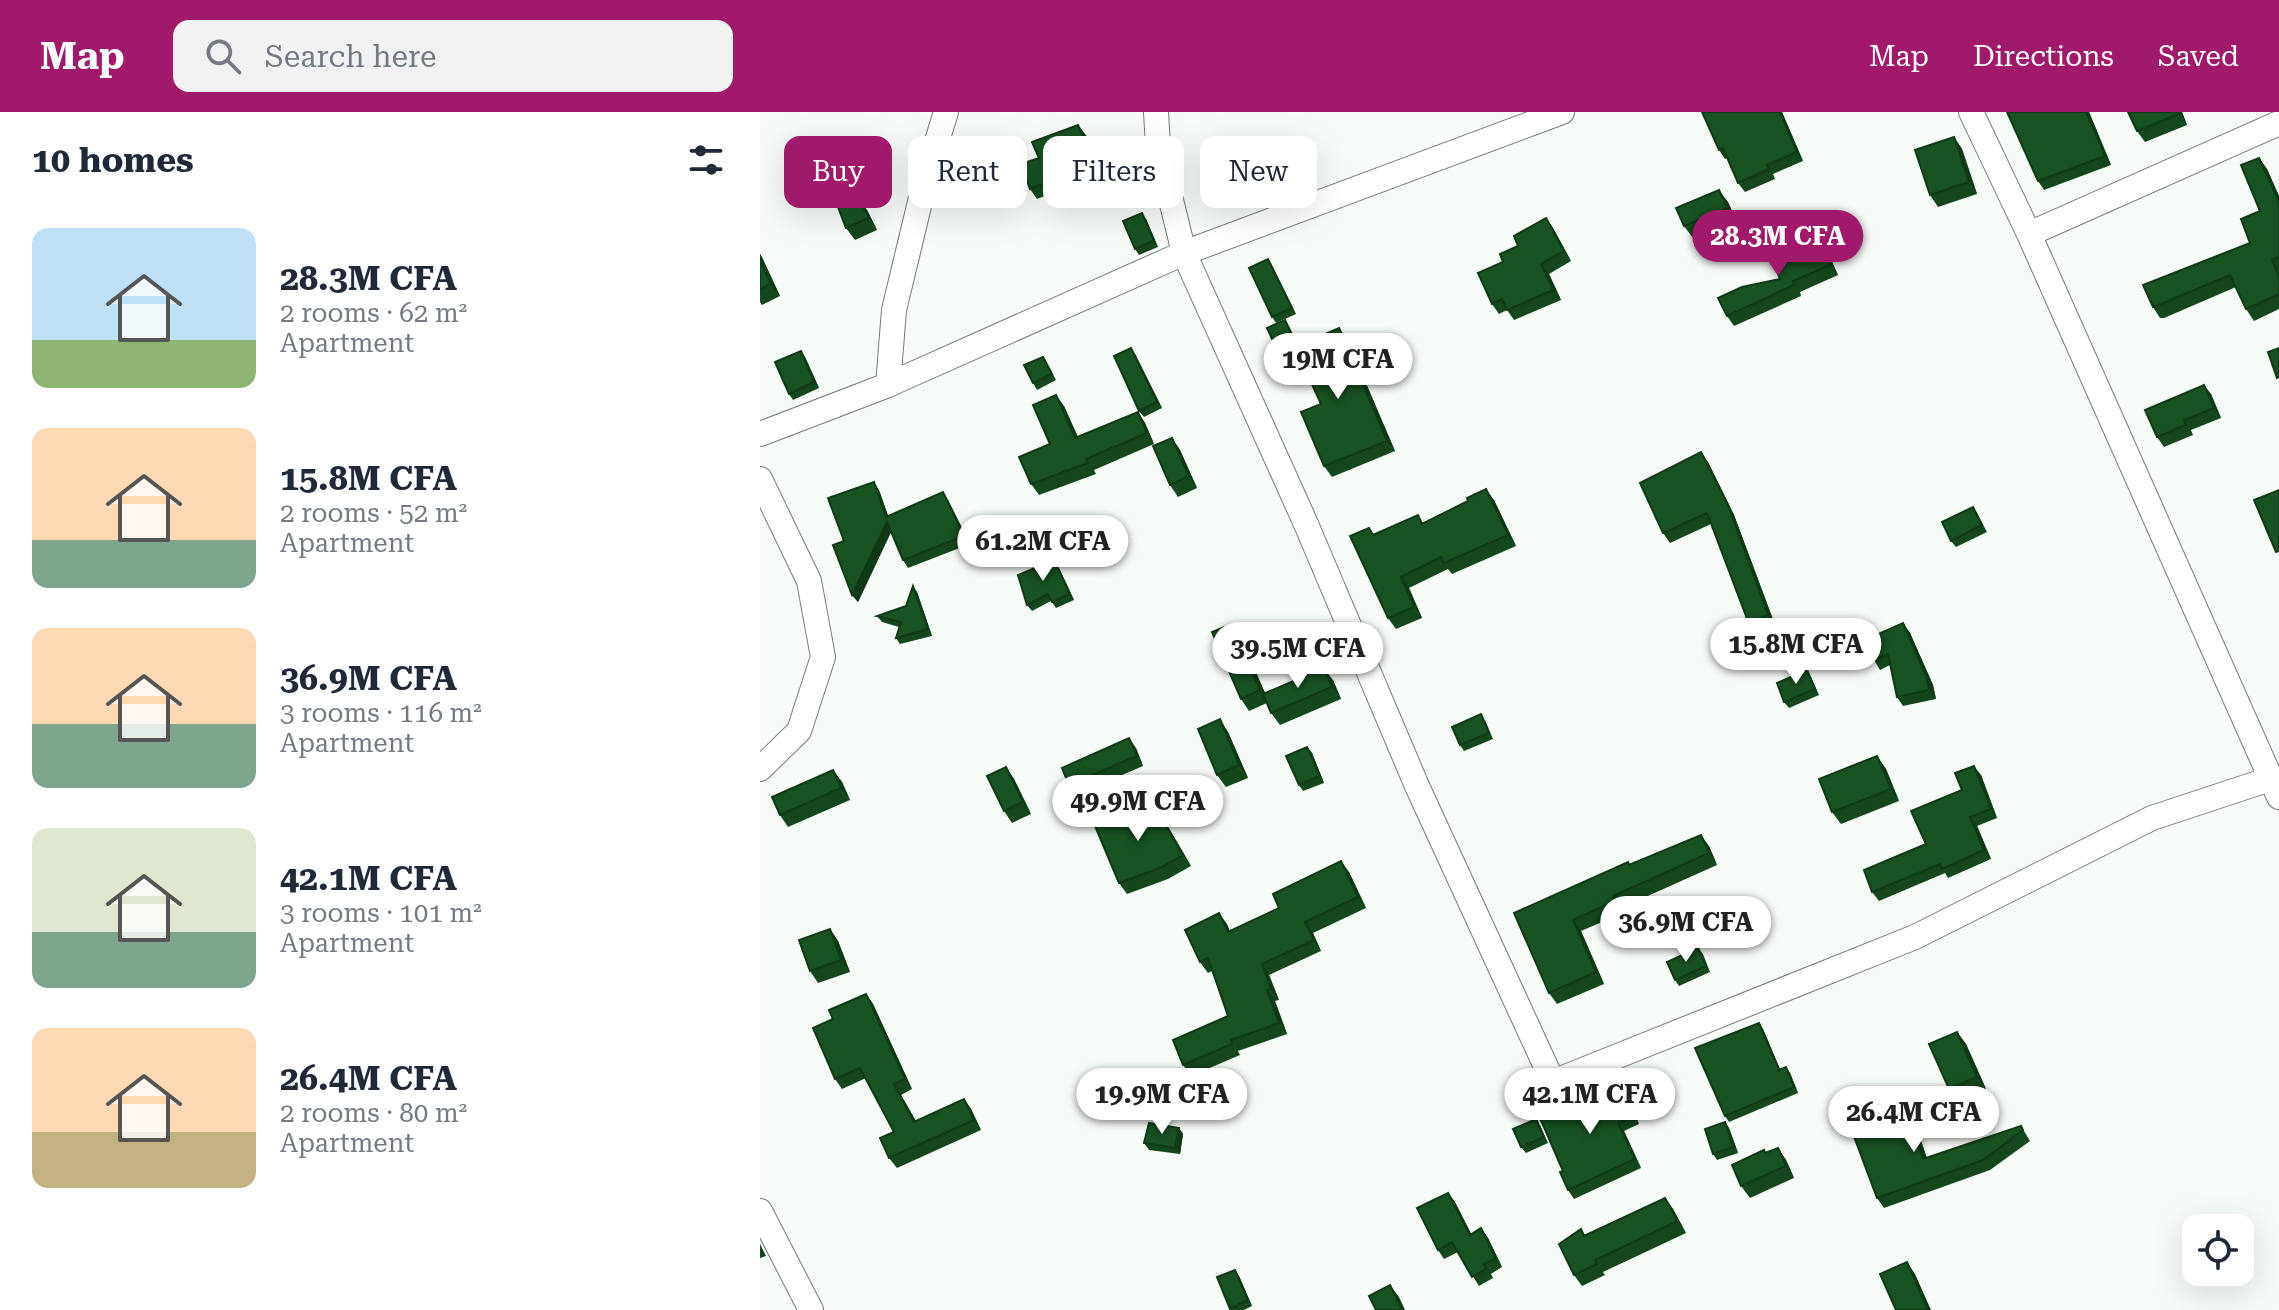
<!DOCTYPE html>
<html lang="en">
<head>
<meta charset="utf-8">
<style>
  body { margin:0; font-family:"Roboto Serif",serif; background:#f2f2f3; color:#1f2937; height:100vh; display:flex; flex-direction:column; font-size:30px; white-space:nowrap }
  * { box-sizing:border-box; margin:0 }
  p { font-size:26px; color:#747a83 }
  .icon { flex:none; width:44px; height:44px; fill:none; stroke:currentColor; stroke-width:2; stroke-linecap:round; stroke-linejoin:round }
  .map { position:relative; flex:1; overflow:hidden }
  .side { display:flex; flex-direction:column; background:#fff; width:760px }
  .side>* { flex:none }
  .guide { position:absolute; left:24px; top:24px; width:760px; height:72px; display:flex; gap:16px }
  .controls { position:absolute; left:1422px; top:1102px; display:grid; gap:16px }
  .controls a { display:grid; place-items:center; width:72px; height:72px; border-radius:16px; background:#fff; box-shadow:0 8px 32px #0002; font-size:40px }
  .price { position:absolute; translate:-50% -68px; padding:0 18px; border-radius:28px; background:#fff; color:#222; font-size:26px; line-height:52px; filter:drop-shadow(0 2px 4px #0008) }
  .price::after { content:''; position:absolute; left:50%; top:48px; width:24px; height:18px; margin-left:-12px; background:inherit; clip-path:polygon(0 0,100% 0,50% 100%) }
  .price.on { background:#a01a69; color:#fff }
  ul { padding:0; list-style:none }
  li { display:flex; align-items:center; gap:24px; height:200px; padding:0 32px }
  li span { display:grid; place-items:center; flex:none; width:224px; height:160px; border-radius:16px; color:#555 }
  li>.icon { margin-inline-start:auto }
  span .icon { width:96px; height:96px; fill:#fffc; stroke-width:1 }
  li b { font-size:34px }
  h2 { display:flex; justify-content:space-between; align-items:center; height:96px; padding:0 32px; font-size:34px }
  .tag { padding:0 28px; border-radius:16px; background:#fff; box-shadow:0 8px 32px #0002; font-size:28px; line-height:72px }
  .tag.on { background:#a01a69; color:#fff }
  header { display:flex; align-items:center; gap:48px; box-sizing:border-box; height:112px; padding:0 40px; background:#a01a69; color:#fff }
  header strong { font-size:38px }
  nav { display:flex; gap:44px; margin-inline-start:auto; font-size:28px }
  .search { width:560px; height:72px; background:#f2f2f3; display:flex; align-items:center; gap:20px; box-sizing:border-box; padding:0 28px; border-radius:16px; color:#747a83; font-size:30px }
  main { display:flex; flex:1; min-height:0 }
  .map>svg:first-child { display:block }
</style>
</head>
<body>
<header>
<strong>Map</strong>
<div class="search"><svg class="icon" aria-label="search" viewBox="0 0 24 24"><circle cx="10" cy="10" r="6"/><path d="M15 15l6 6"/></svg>Search here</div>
<nav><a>Map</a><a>Directions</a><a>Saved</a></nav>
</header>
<main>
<section class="side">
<h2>10 homes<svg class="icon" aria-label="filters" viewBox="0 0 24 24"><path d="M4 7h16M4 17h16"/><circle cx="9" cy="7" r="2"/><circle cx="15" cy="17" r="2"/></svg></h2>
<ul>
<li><span style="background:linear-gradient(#bfe0f5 70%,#8fb573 0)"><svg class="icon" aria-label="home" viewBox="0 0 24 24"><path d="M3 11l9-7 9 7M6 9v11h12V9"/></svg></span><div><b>28.3M CFA</b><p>2 rooms · 62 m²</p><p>Apartment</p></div></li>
<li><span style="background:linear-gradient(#ffd9b3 70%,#7fa58c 0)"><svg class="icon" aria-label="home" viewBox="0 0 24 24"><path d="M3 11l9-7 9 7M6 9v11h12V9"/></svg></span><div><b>15.8M CFA</b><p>2 rooms · 52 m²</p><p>Apartment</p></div></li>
<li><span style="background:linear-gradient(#ffd9b3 60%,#7fa58c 0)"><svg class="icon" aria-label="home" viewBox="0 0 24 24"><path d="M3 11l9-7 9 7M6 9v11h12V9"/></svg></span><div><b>36.9M CFA</b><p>3 rooms · 116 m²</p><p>Apartment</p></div></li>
<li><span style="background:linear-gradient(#dfe7d0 65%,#7fa58c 0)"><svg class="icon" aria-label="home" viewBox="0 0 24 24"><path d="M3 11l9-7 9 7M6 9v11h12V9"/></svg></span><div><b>42.1M CFA</b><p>3 rooms · 101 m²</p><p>Apartment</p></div></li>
<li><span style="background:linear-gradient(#ffd9b3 65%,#c2b280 0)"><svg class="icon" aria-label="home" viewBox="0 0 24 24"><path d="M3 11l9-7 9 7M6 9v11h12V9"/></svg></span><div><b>26.4M CFA</b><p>2 rooms · 80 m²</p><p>Apartment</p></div></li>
</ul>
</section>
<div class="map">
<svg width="1519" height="1198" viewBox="0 0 1519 1198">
  <rect width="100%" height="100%" fill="#f7fbf7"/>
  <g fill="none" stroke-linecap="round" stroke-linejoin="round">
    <g stroke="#777b77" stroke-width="26">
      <path id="street" d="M396,0L398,35L424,141L546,412L657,674L793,970L1155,825L1392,706L1510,667
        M1211,0L1269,122L1519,685
        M1269,122L1519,11
        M128,273L134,198L166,65L186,0
        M0,322L128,273L424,141L802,0
        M0,367L49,469L63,545L39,619L0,657
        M0,1099L51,1198"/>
    </g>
    <use href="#street" stroke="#fff" stroke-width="24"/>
  </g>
  <path fill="#14471e" d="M942,0H1022L1043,49L1013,62L1015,67L985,80L978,71L968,46L965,47L959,38Z
    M1329,0L1351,53L1284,78L1278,69Z
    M1368,0H1422L1427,13L1385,30L1377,19Z
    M326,23L341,63L277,87L270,77L279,46Z
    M1194,25L1202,37L1217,82L1178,95L1170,83Z
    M1499,46L1507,57L1519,84V197L1494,209L1486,197L1476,175L1404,206H1400L1393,195L1490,131L1500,99Z
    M968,90L976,108L933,126L924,114Z
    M107,98L117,118L95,128L86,116Z
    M786,106L793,116L811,149L789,162L801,188L754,208L747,198L739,202L732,192L743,150Z
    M386,107L398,135L379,143L375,137Z
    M1067,139L1078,163L1040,180L1041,184L974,214L967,204L1020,167Z
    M0,142L20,184L2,193L0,190Z
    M508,147L512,154L536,202L516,211L512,205Z
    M525,208L539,233L579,216L587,227L635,339L572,365L564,354L561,292L537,238L522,246L518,240Z
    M371,236L375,242L402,296L384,305L379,299Z
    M45,245L59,276L33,288L29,282Z
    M287,251L296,268L277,278L273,271Z
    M1451,282L1461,306L1431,318L1433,323L1404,335L1397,325Z
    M304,294L318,325L378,300L385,311L394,332L334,358L336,362L279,383L271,372L290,332Z
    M412,326L420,338L437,376L418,385L410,373Z
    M948,350L974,403L1015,513L996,521L989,512L951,412L910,431L903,421Z
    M119,378L128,404L188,388L210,432L148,456L143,448L131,420L98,490L92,483Z
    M734,388L756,434L692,462L688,457L649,476L662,506L636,517L628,506L609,416L614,423L664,411L708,389Z
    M1217,401L1227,420L1196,435L1191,429Z
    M294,448L298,454L314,488L296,496L291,489L272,499L267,493Z
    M157,480L172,524L140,532L136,526L139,515L122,510L117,504L146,494Z
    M1143,511L1150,521L1173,573L1176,587L1143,594L1137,585L1130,553L1120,558L1114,548Z
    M480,524L505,581L573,568L581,587L520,613L511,601L507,591L489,599L481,587Z
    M1051,565L1059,583L1029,596L1024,590Z
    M725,608L733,627L704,639L700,633Z
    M468,620L488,666L466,675L457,663Z
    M547,635L552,641L564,671L543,679L539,673Z
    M376,636L383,654L316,683L309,673Z
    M1117,644L1126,657L1139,689L1081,712L1072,700Z
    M246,655L254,667L271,702L252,711L244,699Z
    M73,658L82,670L90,688L28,715L20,703Z
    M1221,663L1237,706L1217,714L1231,747L1188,766L1185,761L1119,789L1112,780L1166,732L1202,678Z
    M400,701L431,754L408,767L367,782L359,771Z
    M949,734L957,753L861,796L863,801L821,819L844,872L797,892L789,881L754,801L868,750L870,753Z
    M589,760L606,796L553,821L561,839L509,863L519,888L515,889L527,922L478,939L480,943L431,964L423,953L468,904L452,859L448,861L440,850L459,801L470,819L519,796Z
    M70,817L78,829L90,860L58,871L50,859Z
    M938,836L943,842L950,860L919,874L915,868Z
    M106,882L113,892L152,977L141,983L156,1009L204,987L211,997L221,1018L137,1056L129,1046L134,1020L106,966L82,977L75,967L73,907Z
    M1003,917L1020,958L1026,955L1030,961L1038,981L969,1010L965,1004Z
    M1197,920L1206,932L1226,977L1198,989L1189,977Z
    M859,972L864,980L879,1012L864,1019L881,1056L814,1087L808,1078L803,1059Z
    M965,1010L969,1016L978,1041L957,1048L953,1042Z
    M1155,1011L1167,1046L1261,1014L1270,1029L1230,1058L1124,1096L1117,1086Z
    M780,1013L788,1031L766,1041L761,1035Z
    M419,1016L423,1022L420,1042L389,1038L384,1031Z
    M1018,1036L1026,1048L1034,1066L990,1086L981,1074L1006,1041Z
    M688,1081L695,1090L711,1123L721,1116L728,1126L742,1155L731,1162L733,1166L719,1174L698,1140L684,1147L678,1138Z
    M905,1086L913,1097L926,1121L843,1160L845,1163L822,1174L814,1163L821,1117L825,1123Z
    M0,1132L6,1144L0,1146Z
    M475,1158L479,1164L492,1194L484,1198H471L457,1165Z"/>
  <path fill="#103918" d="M1020,0H1022L1043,49L1037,40Z
    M1326,0H1329L1351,53L1345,44Z
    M1419,0H1422L1427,13Z
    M318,13L326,23L341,63L334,52Z
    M1194,25L1202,37L1217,82L1209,70Z
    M1499,46L1507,57L1519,84V90Z
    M959,78L968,90L976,108L967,96Z
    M99,86L107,98L117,118L109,106Z
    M382,101L386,107L398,135L394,129Z
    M786,106L793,116L811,149L804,139Z
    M1060,129L1067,139L1078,163L1070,153Z
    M0,142L2,145L20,184L11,172L0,148Z
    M508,147L512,154L536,202L532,196Z
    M781,152L789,162L801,188L793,178Z
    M579,216L587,227L635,339L627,329Z
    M371,236L375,242L402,296L397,290Z
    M41,239L45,245L59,276L54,270Z
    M1444,273L1451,282L1461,306L1454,296Z
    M296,283L304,294L323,337L315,326Z
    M378,300L385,311L394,332L387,321Z
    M412,326L420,338L437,376L429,364Z
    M941,340L948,350L974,403L1015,513L1008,503Z
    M114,370L119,378L131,412L126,405Z
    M726,377L734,388L756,434L748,423Z
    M183,380L188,388L210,432L204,424Z
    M127,410L132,418L98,490L92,483Z
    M294,448L298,454L314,488L310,482Z
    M641,465L649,476L662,506L654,495Z
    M153,474L157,480L172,524L168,517Z
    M1143,511L1150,521L1173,573L1176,587L1169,578Z
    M472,512L480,524L509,590L500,578Z
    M564,556L573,568L581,587L572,575Z
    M460,607L468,620L488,666L479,653Z
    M369,626L376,636L383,654L377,644Z
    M547,635L552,641L564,671L560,664Z
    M1117,644L1126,657L1139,689L1131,677Z
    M1214,654L1221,663L1237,706L1231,697Z
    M246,655L254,667L271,702L263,690Z
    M73,658L82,670L90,688L81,676Z
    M392,690L400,701L431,754L423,743Z
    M1210,705L1217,714L1231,747L1224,738Z
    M941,723L949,734L957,753L949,741Z
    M581,749L589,760L606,796L598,785Z
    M459,801L467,812L475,831L468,820Z
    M813,808L821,819L844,872L836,860Z
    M545,810L553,821L561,839L554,828Z
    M70,817L78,829L90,860L81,848Z
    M502,852L509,863L519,888L511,877Z
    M507,878L515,889L527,922L519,911Z
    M106,882L113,892L152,977L145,967Z
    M999,911L1003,917L1023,964L1019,958Z
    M1197,920L1206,932L1226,977L1217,965Z
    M1026,955L1030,961L1038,981L1034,975Z
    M134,972L141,983L162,1020L154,1010Z
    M859,972L864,980L879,1012L873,1004Z
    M204,987L211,997L221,1018L214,1008Z
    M1148,1000L1155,1011L1170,1057L1163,1047Z
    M965,1010L969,1016L978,1041L973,1035Z
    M858,1011L864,1019L881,1056L875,1047Z
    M419,1016L423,1022L420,1042L415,1036Z
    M1018,1036L1026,1048L1034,1066L1026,1054Z
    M688,1081L695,1090L717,1133L710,1123Z
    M905,1086L913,1097L926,1121L918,1109Z
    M721,1116L728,1126L742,1155L736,1146Z
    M1147,1150L1155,1162L1171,1198H1168Z
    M475,1158L479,1164L492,1194L488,1188Z
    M630,1173L639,1185L645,1198H642Z"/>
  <path fill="#175223" stroke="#103918" stroke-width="2" d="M942,0H1020L1037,40L1007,53L1009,57L978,71L963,36L959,38Z
    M1247,0H1326L1345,44L1278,69Z
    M1368,0H1419V2L1377,19Z
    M318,13L334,52L270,77L261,52L279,46L272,30Z
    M1194,25L1209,70L1170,83L1155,38Z
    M1499,46L1519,90V145L1512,148L1519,164V182L1486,197L1470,163L1396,194L1393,195L1383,173L1490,131L1481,107L1500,99L1481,53Z
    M959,78L967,96L924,114L916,96Z
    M99,86L109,106L86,116L78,95Z
    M382,101L394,129L375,137L363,109Z
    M786,106L804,139L781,152L793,178L747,198L742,187L732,192L718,161L743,150L740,142L758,134L754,124Z
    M1060,129L1070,153L1033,169L1034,173L967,204L958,186L982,175L1020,167L1013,149Z
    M508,147L532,196L512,205L489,156Z
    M0,148L11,172L0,177Z
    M525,208L536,231L518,240L507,216Z
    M579,216L627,329L564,354L541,300L561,292L535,235Z
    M371,236L397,290L379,299L354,244Z
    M1519,236V265L1517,266L1508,240Z
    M41,239L54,270L29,282L15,250Z
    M283,245L292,262L273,271L264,253Z
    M1444,273L1454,296L1424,308L1426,313L1397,325L1385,298Z
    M296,283L315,326L378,300L387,321L326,347L328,351L271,372L259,345L290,332L273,293Z
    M412,326L429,364L410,373L393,334Z
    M941,340L968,393L1008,503L989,512L947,401L903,421L880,371Z
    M114,370L126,405L183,380L204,424L143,448L127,410L92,483L73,433L84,429L68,386Z
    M726,377L748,423L684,451L681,445L641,465L654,495L628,506L590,424L609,416L613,423L658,403L662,412L708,389L707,386Z
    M1519,378V439L1516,440L1494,388Z
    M1213,395L1222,413L1191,429L1182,410Z
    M294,448L310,482L292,490L288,482L267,493L258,463Z
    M153,474L168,517L136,526L141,510L117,504L146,494Z
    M1143,511L1166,564L1169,578L1137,585L1128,542L1114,548L1105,528Z
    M472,512L500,578L481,587L452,520Z
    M564,556L572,575L511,601L503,582Z
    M1047,558L1055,577L1024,590L1017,571Z
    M721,602L729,621L700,633L692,615Z
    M460,607L479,653L457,663L438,617Z
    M369,626L377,644L309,673L302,656Z
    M547,635L560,664L539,673L526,644Z
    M1117,644L1131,677L1072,700L1059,667Z
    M1214,654L1231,697L1210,705L1224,738L1182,757L1180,752L1112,780L1104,758L1166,732L1151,699L1202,678L1195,661Z
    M246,655L263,690L244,699L227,664Z
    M73,658L81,676L20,703L12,685Z
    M392,690L423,743L400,756L359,771L335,714Z
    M941,723L949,741L853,784L855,789L813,808L836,860L789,881L754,801L868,750L869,753Z
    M581,749L598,785L545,810L554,828L502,852L511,877L507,878L519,911L471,928L472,932L423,953L413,928L468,904L448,846L440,850L425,818L459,801L468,820L519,796L513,782Z
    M70,817L81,848L50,859L39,828Z
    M938,836L946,854L915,868L907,850Z
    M106,882L145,967L134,972L154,1010L204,987L214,1008L129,1046L120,1026L134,1020L100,956L75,967L53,916L73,907L69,898Z
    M999,911L1019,958L1026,955L1034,975L965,1004L935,936Z
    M1197,920L1217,965L1189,977L1169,932Z
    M859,972L873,1004L858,1011L875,1047L808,1078L800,1060L803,1059L780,1006Z
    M1148,1000L1163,1047L1261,1014L1263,1018L1223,1048L1117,1086L1092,1019Z
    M776,1007L784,1025L761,1035L753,1017Z
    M965,1010L973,1035L953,1042L945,1017Z
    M389,1011L419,1016L415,1036L384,1031Z
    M1018,1036L1026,1054L981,1074L972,1053L1004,1038L1005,1041Z
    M688,1081L710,1123L721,1116L736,1146L724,1152L726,1157L712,1165L692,1130L678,1138L657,1096Z
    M905,1086L918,1109L835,1148L837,1152L814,1163L799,1132L821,1117L824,1124Z
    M1147,1150L1168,1198H1136L1120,1162Z
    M475,1158L488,1188L470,1197L457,1165Z
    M630,1173L642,1198H616L609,1184Z"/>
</svg>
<div class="controls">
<a><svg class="icon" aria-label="locate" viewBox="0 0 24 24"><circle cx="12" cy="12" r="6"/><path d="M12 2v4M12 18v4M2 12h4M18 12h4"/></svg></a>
</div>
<b class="price on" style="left:1018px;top:166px">28.3M CFA</b>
<b class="price" style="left:578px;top:289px">19M CFA</b>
<b class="price" style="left:283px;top:471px">61.2M CFA</b>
<b class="price" style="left:1036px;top:574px">15.8M CFA</b>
<b class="price" style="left:538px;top:578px">39.5M CFA</b>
<b class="price" style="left:378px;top:731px">49.9M CFA</b>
<b class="price" style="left:926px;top:852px">36.9M CFA</b>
<b class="price" style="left:402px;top:1024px">19.9M CFA</b>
<b class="price" style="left:830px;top:1024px">42.1M CFA</b>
<b class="price" style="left:1154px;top:1042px">26.4M CFA</b>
<div class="guide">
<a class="tag on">Buy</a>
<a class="tag">Rent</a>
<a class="tag">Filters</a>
<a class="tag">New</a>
</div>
</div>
</main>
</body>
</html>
